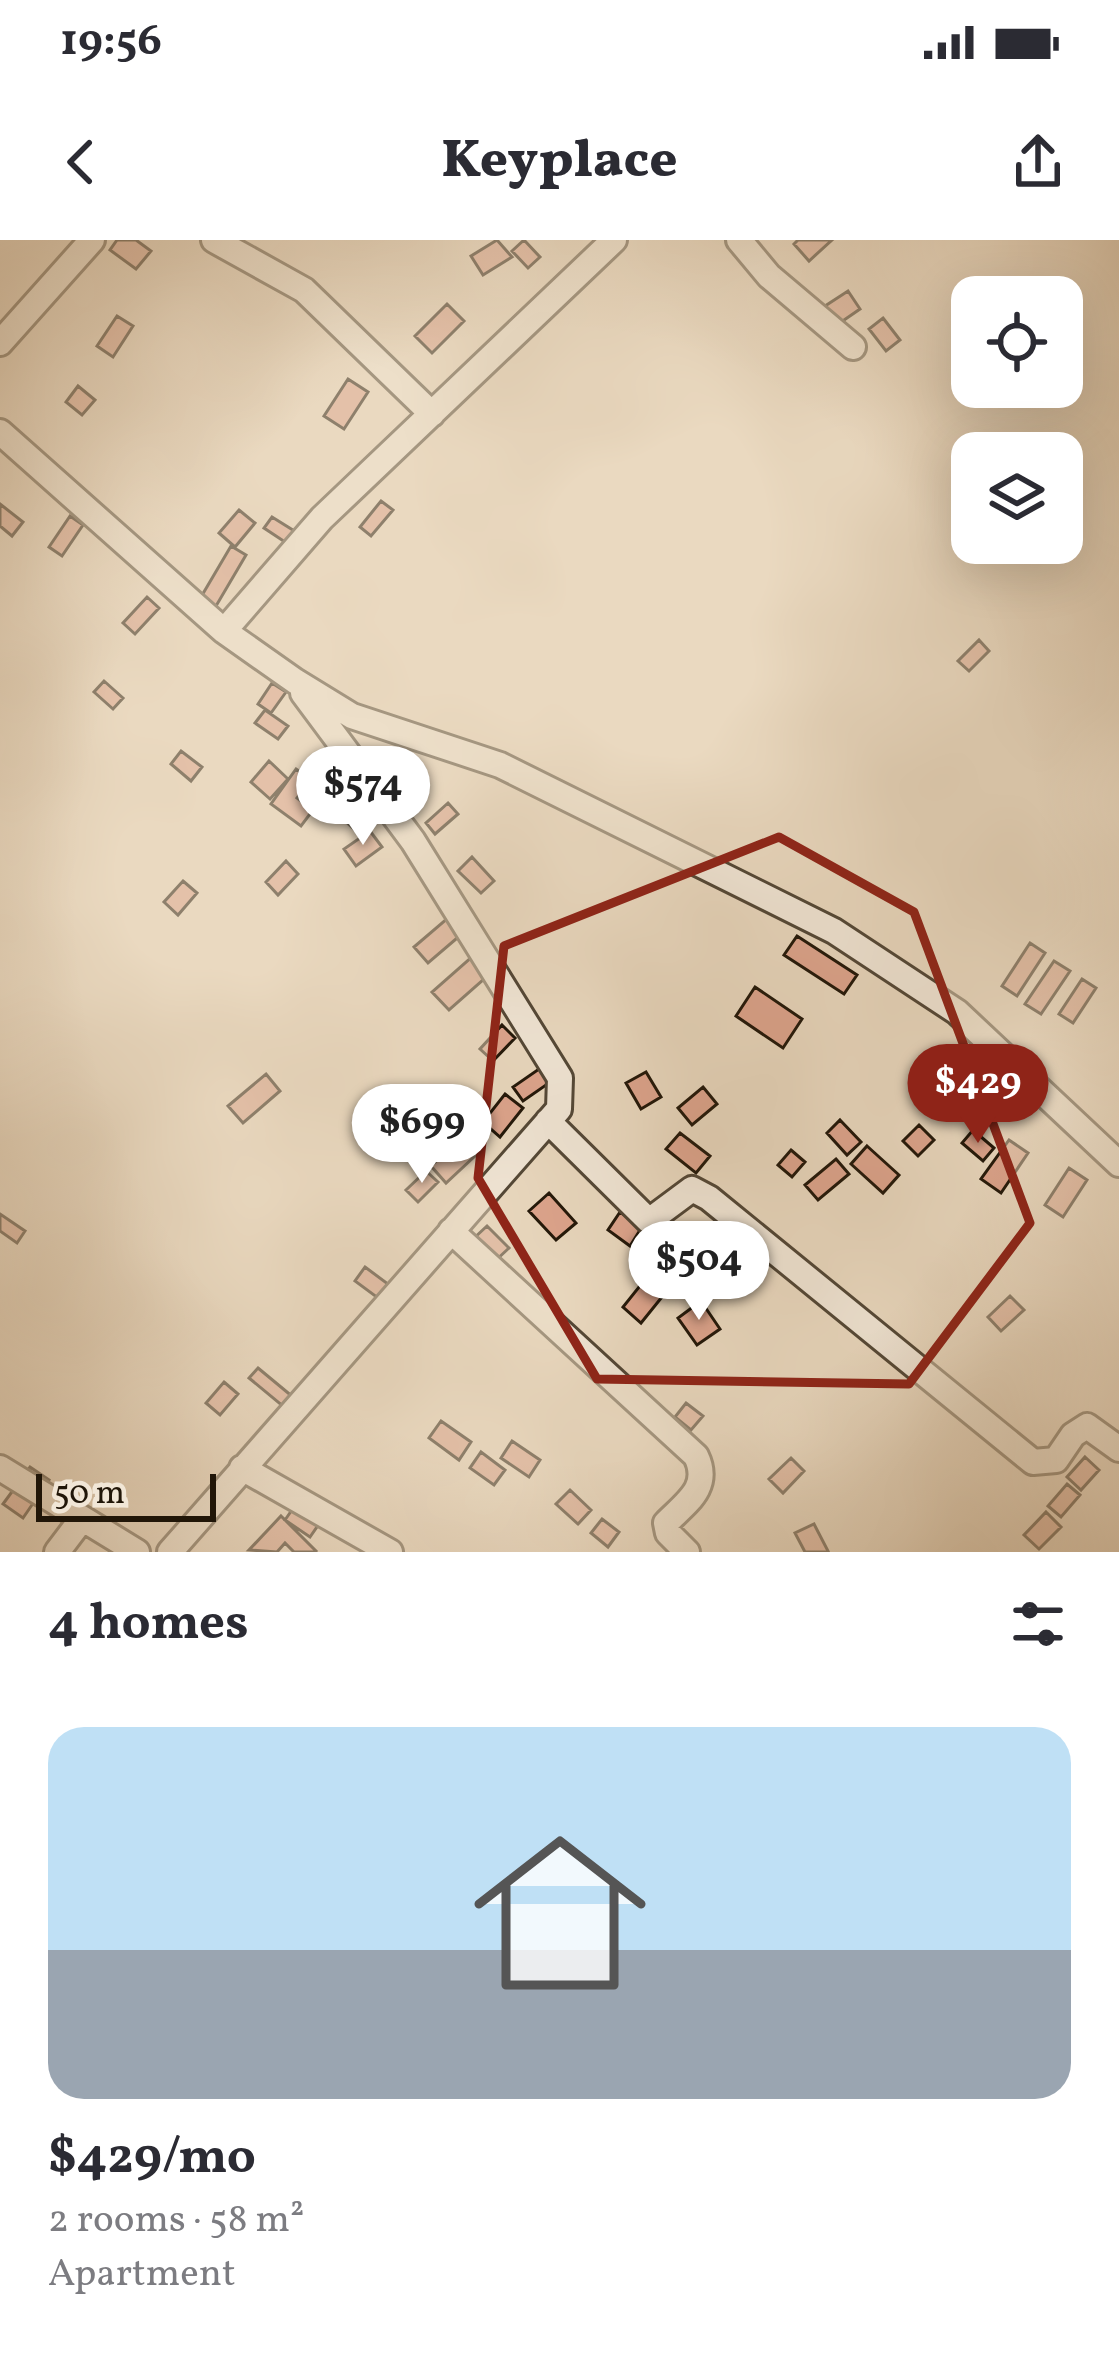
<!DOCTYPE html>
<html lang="en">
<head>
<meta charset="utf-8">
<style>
  body { margin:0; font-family:Vollkorn,serif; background:#f2f2f3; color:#2b2b33; height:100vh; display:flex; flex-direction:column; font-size:45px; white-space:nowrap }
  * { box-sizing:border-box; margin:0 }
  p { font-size:39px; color:#7c7c81 }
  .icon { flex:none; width:66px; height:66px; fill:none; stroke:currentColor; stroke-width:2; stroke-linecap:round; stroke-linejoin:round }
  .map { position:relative; height:1312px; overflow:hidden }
  .panel { display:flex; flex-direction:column; background:#fff; flex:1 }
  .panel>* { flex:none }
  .controls { position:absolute; left:951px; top:36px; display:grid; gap:24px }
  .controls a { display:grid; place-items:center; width:132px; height:132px; border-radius:24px; background:#fff; box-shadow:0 12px 48px #0002; font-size:60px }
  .scale { position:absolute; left:36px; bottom:30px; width:180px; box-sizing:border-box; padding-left:12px; border:6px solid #211608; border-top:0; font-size:33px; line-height:42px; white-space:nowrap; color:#211608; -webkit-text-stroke:9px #f1e6d6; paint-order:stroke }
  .price { position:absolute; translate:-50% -102px; padding:0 27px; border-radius:42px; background:#fff; color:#222; font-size:39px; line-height:78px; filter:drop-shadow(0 3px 6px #0008) }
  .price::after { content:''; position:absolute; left:50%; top:72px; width:36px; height:27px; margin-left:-18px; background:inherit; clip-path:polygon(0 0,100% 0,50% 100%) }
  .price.active { background:#8f2418; color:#fff }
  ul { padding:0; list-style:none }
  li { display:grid; align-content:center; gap:24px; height:636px; padding:0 48px }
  li span { display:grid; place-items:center; height:372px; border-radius:36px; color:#555 }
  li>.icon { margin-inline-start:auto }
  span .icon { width:216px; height:216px; fill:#fffc; stroke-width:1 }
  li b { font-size:51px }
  h2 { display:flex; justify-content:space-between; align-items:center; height:144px; padding:0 48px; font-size:51px }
  .status { display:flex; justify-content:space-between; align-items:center; height:84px; padding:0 60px; background:#fff; direction:ltr }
  .status svg { height:33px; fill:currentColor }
  header { display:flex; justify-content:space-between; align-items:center; height:156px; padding:0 48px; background:#fff; font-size:54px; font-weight:800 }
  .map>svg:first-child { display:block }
</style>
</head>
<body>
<div class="status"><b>19:56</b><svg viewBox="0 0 49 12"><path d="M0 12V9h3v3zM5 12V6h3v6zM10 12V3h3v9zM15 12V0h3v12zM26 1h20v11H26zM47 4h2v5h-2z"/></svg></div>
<header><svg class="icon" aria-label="back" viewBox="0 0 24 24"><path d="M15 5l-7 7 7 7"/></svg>Keyplace<svg class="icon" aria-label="share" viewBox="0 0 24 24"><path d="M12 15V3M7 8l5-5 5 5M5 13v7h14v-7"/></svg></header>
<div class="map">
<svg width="1119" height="1312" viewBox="0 0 1119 1312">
  <rect width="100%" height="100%" fill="#ead9c0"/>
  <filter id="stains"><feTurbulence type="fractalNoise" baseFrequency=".00167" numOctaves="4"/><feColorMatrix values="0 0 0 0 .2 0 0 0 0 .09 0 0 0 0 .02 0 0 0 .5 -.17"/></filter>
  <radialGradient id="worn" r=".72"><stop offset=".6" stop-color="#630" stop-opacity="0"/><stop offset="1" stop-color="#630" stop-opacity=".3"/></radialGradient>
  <path fill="#dea58e" stroke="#211608" stroke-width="3" d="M117,0H136L151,11L136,29L110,10Z
    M497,0L512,17L483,35L471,16Z
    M524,0L540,17L528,28L512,11Z
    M798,0H832L809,21L794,4Z
    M848,51L860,69L834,87L822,68Z
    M447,64L464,81L432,113L415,96Z
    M117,76L133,86L113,117L97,106Z
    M883,78L900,100L886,111L869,89Z
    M348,139L368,152L344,189L324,176Z
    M78,146L95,160L82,175L66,162Z
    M381,261L393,270L371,296L360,287Z
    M0,264L23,282L12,296L0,286Z
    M239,270L255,283L235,307L219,293Z
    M70,276L83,285L62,316L49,307Z
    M272,277L296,292L288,304L264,288Z
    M231,306L246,315L216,366L201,357Z
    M147,357L159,368L135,394L123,383Z
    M979,400L989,411L969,431L958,421Z
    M104,441L123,458L113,469L94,452Z
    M272,443L286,452L271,473L258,464Z
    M265,470L288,486L278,499L255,483Z
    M181,511L202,527L191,541L171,524Z
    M269,521L288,539L270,559L251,542Z
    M296,529L311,540L297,558L313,570L301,586L271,564Z
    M373,549L386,562L357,592L343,579Z
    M448,563L458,574L435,594L426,583Z
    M370,591L382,607L356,626L344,609Z
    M472,617L494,641L481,653L458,631Z
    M286,621L298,634L278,655L266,642Z
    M183,641L197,653L178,675L164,662Z
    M449,677L463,693L428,723L414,707Z
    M797,696L857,735L844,754L784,715Z
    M1030,703L1045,713L1017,756L1002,746Z
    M474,715L491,733L449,770L432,752Z
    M1054,721L1070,731L1041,774L1025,764Z
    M1082,739L1096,748L1073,783L1059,774Z
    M755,747L802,779L783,808L736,776Z
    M502,785L515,798L493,821L480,809Z
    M552,820L562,834L523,861L513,847Z
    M646,832L661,857L641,869L626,843Z
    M266,834L280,851L243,883L228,866Z
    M703,847L717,864L692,885L678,868Z
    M505,854L523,868L500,897L483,882Z
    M840,880L861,902L847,915L827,893Z
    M919,885L934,900L918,916L903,901Z
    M973,890L994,908L983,921L962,903Z
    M680,893L710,916L696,933L666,909Z
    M459,900L475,916L446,943L431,926Z
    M1009,900L1028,913L1001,953L981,939Z
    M867,906L899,935L883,953L851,924Z
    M791,910L805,922L792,937L778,925Z
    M836,919L849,934L818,960L805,945Z
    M1069,928L1087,940L1063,977L1045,965Z
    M426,931L438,942L418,962L406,950Z
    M549,953L576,983L556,1000L529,971Z
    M620,972L642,987L630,1006L608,990Z
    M0,974L25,991L17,1003L0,991Z
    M487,986L509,1008L494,1022L472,1000Z
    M365,1027L392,1047L382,1061L355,1041Z
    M647,1037L666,1052L641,1083L623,1067Z
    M1010,1056L1024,1070L1001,1091L988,1077Z
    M701,1061L720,1089L697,1105L678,1078Z
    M258,1128L299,1162L290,1172L249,1138Z
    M224,1142L238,1154L220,1175L206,1163Z
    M686,1163L703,1176L691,1190L675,1177Z
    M441,1181L471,1202L459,1220L429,1198Z
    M512,1201L540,1220L529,1237L501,1218Z
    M481,1212L505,1230L494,1245L470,1228Z
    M1085,1217L1099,1230L1081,1250L1067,1237Z
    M791,1218L804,1231L783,1253L769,1239Z
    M30,1227L49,1240L23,1278L3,1264Z
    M1067,1244L1080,1255L1061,1277L1048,1266Z
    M570,1250L591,1270L578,1284L556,1264Z
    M294,1267L319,1284L310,1297L285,1280Z
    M1046,1272L1061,1287L1039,1309L1024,1295Z
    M281,1276L316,1311L315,1312H294L285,1303L277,1312L249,1310Z
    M602,1279L619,1292L608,1307L591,1293Z
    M814,1284L828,1311L826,1312H805L795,1293Z"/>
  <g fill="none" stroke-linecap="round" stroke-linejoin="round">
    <g stroke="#534736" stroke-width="30">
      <path id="street" d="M214,0L304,50L432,174
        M739,0L769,36L853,107
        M0,103L92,0
        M0,192L224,391L295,441L352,476L500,525L834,691L957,772L1119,924
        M224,391L322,278L614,0
        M548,881L649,981L692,949L709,958L1033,1222L1056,1220L1073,1195L1087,1186L1119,1209
        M451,991L696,1216C711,1247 687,1262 666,1283L668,1293L687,1312
        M0,1228L137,1312
        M242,1228L390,1312
        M57,1312L82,1279
        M170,1312L559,869L560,838L413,601L303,453"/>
    </g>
    <use href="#street" stroke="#f1e6d6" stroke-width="24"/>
  </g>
  <path d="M0 0H1119V1312H0ZM779,597L914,672L1030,983L909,1144L597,1139L478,938L504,706Z" fill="#ead9c0" fill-opacity=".55" fill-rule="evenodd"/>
  <path fill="none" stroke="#8f2418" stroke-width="9" stroke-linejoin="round" d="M779,597L914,672L1030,983L909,1144L597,1139L478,938L504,706Z"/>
  <rect width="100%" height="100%" filter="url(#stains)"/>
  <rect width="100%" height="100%" fill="url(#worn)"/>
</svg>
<div class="controls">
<a><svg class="icon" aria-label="locate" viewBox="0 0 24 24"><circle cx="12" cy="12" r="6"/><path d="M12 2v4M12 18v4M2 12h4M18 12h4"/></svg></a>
<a><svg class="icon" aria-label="layers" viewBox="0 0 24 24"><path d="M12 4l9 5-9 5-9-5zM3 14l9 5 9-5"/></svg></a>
</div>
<div class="scale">50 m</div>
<b class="price" style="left:363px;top:608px">$574</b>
<b class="price active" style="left:978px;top:906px">$429</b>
<b class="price" style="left:422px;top:946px">$699</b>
<b class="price" style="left:699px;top:1083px">$504</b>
</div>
<section class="panel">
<h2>4 homes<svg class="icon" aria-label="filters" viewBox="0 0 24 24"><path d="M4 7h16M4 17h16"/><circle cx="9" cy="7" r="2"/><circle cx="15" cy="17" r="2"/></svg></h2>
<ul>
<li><span style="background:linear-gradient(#bfe0f5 60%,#9aa5b1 0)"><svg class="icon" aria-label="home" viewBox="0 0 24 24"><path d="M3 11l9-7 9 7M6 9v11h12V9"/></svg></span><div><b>$429/mo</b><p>2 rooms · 58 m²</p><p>Apartment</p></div></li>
</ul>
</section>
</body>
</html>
